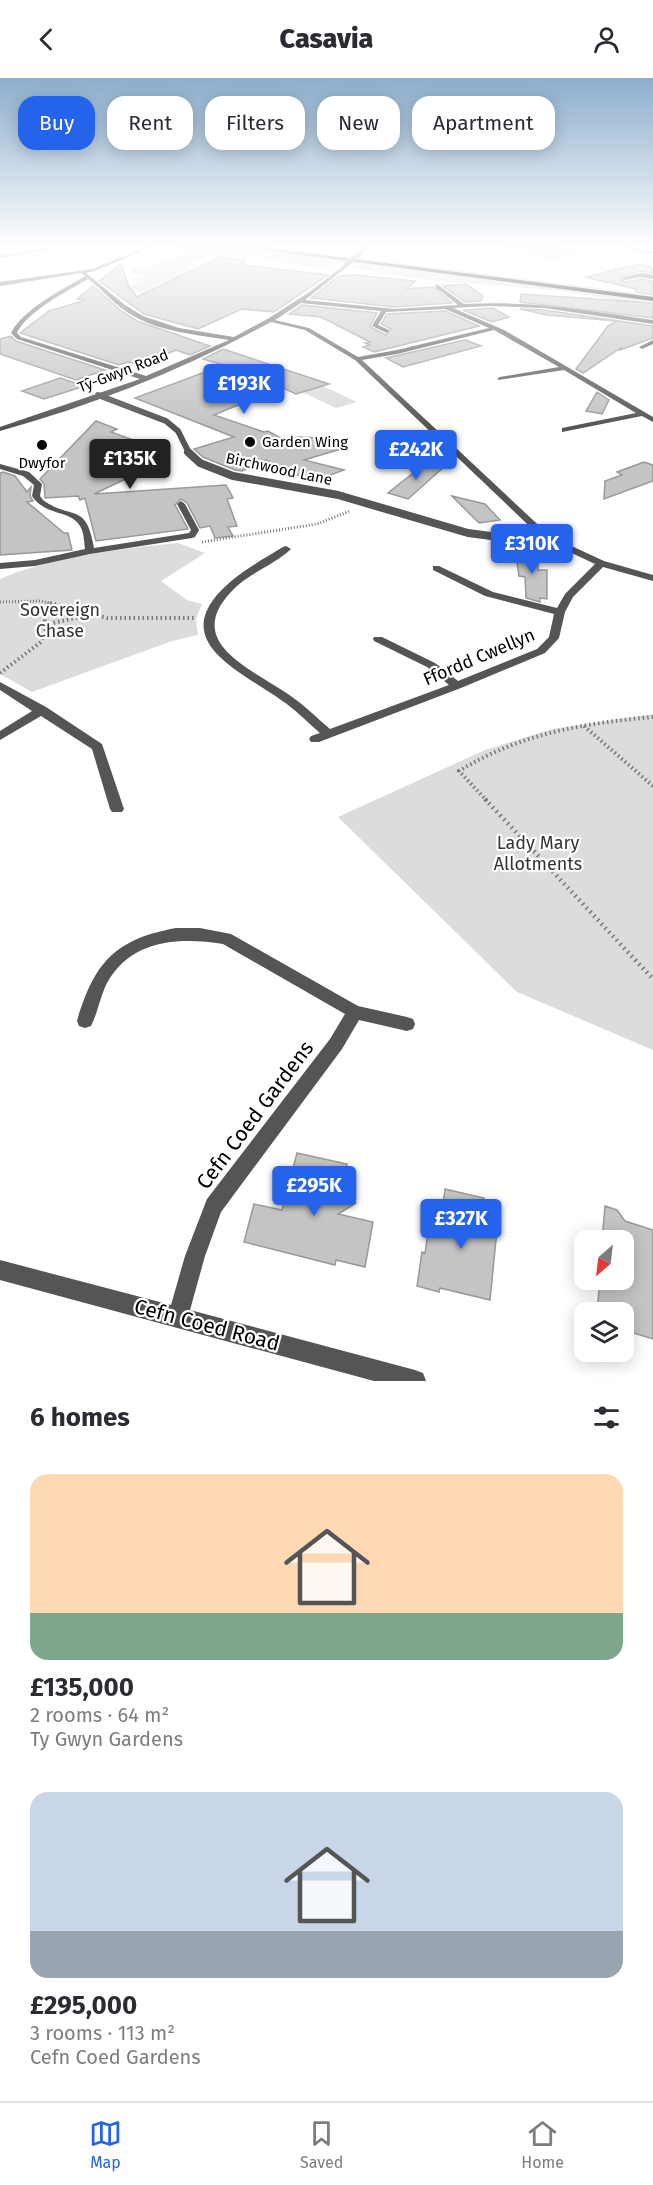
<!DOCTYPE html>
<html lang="en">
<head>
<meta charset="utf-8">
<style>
  body { margin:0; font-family:"Fira Sans",sans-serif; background:#f7f7f7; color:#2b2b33; height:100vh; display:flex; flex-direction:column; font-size:22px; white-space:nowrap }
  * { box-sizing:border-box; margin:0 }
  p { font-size:20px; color:#7c7c81 }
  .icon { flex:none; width:33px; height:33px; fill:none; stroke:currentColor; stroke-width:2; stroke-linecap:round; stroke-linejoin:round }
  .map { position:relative; height:1303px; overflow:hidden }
  .drawer { display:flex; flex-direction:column; background:#fff; flex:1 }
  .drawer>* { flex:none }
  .top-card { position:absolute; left:18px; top:18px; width:618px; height:54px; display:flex; gap:12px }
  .needle { width:39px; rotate:208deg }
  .fabs { position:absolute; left:574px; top:1152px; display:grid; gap:12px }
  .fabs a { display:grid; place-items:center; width:60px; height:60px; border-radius:12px; background:#fff; box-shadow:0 3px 15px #0003; font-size:30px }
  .price { position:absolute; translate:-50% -51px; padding:0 14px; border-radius:6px; background:#2563eb; color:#fff; font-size:20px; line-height:39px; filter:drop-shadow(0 2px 3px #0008) }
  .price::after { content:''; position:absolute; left:50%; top:36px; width:18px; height:14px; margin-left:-9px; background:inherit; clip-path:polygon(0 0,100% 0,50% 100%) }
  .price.on { background:#222; color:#fff }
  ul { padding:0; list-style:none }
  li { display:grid; align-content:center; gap:12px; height:318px; padding:0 30px }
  li span { display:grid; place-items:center; height:186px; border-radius:18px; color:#555 }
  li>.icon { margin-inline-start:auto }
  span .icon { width:108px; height:108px; fill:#fffc; stroke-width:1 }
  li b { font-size:26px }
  h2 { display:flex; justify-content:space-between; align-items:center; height:72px; padding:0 30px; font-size:26px }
  .pill { padding:0 21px; border-radius:18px; background:#fff; box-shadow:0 3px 15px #0003; font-size:21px; line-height:54px }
  .pill.on { background:#2563eb; color:#fff }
  header { display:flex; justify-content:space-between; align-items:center; height:78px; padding:0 30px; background:#fff; font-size:27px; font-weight:800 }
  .dock { display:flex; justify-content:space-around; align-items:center; height:84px; border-top:2px solid #e1e1e2; background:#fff; font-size:16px; color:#7c7c81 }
  .dock a { display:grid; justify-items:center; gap:3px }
  .dock .on { color:#2563eb }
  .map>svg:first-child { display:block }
</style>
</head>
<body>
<header><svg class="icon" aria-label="back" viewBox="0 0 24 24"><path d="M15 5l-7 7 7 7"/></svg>Casavia<svg class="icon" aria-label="person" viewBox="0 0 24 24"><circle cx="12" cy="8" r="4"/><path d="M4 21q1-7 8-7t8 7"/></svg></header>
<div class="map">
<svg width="653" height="1303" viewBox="0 0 653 1303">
  <rect width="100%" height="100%" fill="#fff"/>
  <path fill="#dcdcdc" d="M160,167H214L342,182C317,206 225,156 192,185L196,189H187L195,195L160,205L146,214L121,216L134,206L147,203L128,202L145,198L128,195L135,190H155L152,187L156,184H169L190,173Z
    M504,167H559L583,173L555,180Z
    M359,184L653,223V229L564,213L428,202L351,190Z
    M323,308L357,324L336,330L302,314Z
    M178,465L205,475L161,503L187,522L202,526L196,541L198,557L172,563L32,614L0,596V501C55,478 118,471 178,465Z
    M653,636V972L517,914L338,739L485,672L552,651Z"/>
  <path fill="#c4c4c4" stroke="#999" stroke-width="1.5" d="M220,179L244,182V187L328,197L274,234L242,231L198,251L144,236L99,203L121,186L129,209L137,219Z
    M640,186L653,190V195L640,193L620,200L625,204L641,201L653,203V217L636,215V211L585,199Z
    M354,197L415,203L407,211L433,209L452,225L395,229L311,220L339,198Z
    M466,206L483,218L481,223L465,224L443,208Z
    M93,208L120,232L137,243L210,268L190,277L176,272L141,287L128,284L119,287L20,255L49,233L86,222L77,221Z
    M521,216L653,225V240L520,224Z
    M302,227L377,235L370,249L386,257L391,251L381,246L387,236L445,233L479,248L374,274L363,269L370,267L365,265L370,264L321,239L289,236Z
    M493,230L509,239L492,244L463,232Z
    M520,231L544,232L653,248V260L620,272L622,269L583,295L576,291L608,248L616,243L547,237Z
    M11,258L16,263L105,292L76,302L0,276V261Z
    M465,262L481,268L403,289L386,280Z
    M223,271L329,306L296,316L281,309L214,337L264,354L268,353L286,363L298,359L322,360L344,370L304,382L344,392L312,404L266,382L242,393L235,392L203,379L194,371L234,359L135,320L224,287L203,281Z
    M60,300L85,308L44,321L22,313Z
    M597,314L609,322L602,336L586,333Z
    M96,343L117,351L111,354L147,367L128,375L157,386L94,416L226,407L233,420L227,421L237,448L228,449L233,458L215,460L210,448L200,450L187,425L181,421L175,427L188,451L96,463L85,420L80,422L78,418L45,420L44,406L40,401Z
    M644,384L653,387V403L604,421L605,403L622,397L617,394Z
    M426,385L444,389L408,421L388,415Z
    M3,394L15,398L27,414L31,409L30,418L33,423L27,424L64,455H68L72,472L0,477V395Z
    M452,418L485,426L500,442L479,445Z
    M506,473L538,475V492H547V521L540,520V524L526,520L525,499L519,498L517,484Z
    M297,1075L347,1086L344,1103L356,1125L338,1136L373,1144L365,1189L336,1182L335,1187L244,1164L254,1126L282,1132Z
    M445,1111L484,1120L482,1133L488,1135L487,1149L497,1152L490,1222L440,1210L439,1214L417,1208L422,1174L425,1175L428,1155L444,1159L447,1128L443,1127Z
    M605,1128L617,1132L625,1143L653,1152V1261L624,1252V1234H597L600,1202H624V1162H602Z"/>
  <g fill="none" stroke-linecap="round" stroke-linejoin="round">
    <g stroke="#dbdbdb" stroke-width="4">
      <path id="trunk" d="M227,167H243L653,219V223Z"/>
    </g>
    <path stroke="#777" stroke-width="1.5" stroke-dasharray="1 1.5" stroke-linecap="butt" d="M403,167L417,169L415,174H426
      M502,167L563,183"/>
    <path stroke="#777" stroke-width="3" stroke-dasharray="1 2" stroke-linecap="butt" d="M202,464L317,446L350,433
      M0,524L41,523L56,527"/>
    <path stroke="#777" stroke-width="4" stroke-dasharray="1.5 3" stroke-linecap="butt" d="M50,525L107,540H195
      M48,546L45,544L44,533L49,525
      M0,595L41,564L48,546L89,537
      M584,648L653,708
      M487,723L459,693C519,656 584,645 653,639"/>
    <path stroke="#777" stroke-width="4.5" stroke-dasharray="1.5 4" stroke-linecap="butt" d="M485,721L653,901"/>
    <path stroke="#555" stroke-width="6" d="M98,317L166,343L178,353L189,375"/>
    <path stroke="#555" stroke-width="8" d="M188,374L200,385L233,398L338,417L468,455L521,462L547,460"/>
    <path fill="#555" fill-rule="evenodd" d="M151,167H157L95,193L86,195L125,227L143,238L179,250L234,259L269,240L308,215L346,186L348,188L305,222L395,231L458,227L435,209L437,206L464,226C528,222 590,233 653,242V246L544,230L490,228L453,230L504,252L653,339V344L642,338L562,354V350L636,335L564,292L498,302V300L500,299L559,289L494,252L397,276L362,282L550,458L604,483L653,497V503L603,489L573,519L565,534L559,560L545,575L461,610L319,664H311L309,661L311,658L320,655C307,644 295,631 281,622C239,592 164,562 229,505C245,491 265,480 283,469L286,468L291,471C273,488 248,495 231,514C183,565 252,591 288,616C303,626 316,639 330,651L449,607L427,589L374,563L373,561L374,559H382L435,585L458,603L537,571L549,559L554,536L485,518L433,492V488H439L493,514L557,530L565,516L595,486L544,462L355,282L305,252L271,244C185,291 94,327 0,353V349L140,301L17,261L11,255C23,231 62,212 85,198L81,195L0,208V204L92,191ZM88,201C102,211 113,225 127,234C157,254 194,256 229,262L146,298L21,259L17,255C27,233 68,213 88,201ZM301,225L381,233L372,248L387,255L389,252L378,247L386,234L445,231L489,250L397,272L358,279L309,250L275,242Z
      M366,167H371L361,177H357Z
      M619,167L653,174V176L619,168Z
      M50,169L48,171L0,180V178Z
      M641,195L653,197V201L641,199L625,202L622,200Z
      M653,262V266L642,271L639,269Z
      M0,386L29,394L42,406L40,418L43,422C72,443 86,423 94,470L189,455L191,452L177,426L181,423L185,426L199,452L195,459L192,460L90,476L35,488L0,491V485L35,482L85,471C84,464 84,454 80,448C71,432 45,438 32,418L34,407L23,398L0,391Z
      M0,604L46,629L102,666L124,731L122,734H112L110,731L92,671L41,638L0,662V653L32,633L0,612Z
      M176,850H200L231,856L358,928L407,939L413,941L415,946L413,951L407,953L359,942L342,971L221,1134L205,1178L190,1232L415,1292L423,1295L426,1303H374L0,1202V1182L171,1227L185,1178L207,1121L330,961L345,936L223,866C180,859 131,861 107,905C100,919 98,934 91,948L85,950L79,948L77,943C94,885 115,861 176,850Z"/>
    <use href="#trunk" fill="#000" fill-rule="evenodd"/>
    <path stroke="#555" stroke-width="5" d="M346,187L359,176"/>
  </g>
  <linearGradient id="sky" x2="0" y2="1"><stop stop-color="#8cadcc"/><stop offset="0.48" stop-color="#fff"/><stop offset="1" stop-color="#fff" stop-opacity="0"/></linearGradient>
  <rect width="653" height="349" fill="url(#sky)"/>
  <g fill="#000" stroke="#fff" stroke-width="2">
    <circle cx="250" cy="364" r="6"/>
    <circle cx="42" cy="367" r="6"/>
  </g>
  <g text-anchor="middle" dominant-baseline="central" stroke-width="4.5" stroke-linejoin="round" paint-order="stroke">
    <g font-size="15" fill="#000" stroke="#fff">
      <text transform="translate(123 293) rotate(-21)">Tŷ-Gwyn Road</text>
      <text transform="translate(279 391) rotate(12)">Birchwood Lane</text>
    </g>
    <g font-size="15" fill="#000" stroke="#fff" text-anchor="start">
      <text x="262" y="364">Garden Wing</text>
      <text x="42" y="385" text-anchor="middle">Dwyfor</text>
    </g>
    <g font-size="18" fill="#333" stroke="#fff">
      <text x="60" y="532">Sovereign<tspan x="60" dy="21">Chase</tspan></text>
      <text x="538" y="765">Lady Mary<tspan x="538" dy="21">Allotments</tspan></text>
    </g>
    <g font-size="18" fill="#000" stroke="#fff">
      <text transform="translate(479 579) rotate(-23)">Ffordd Cwellyn</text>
    </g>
    <g font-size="21" fill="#000" stroke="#fff">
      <text transform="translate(255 1037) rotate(-53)">Cefn Coed Gardens</text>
      <text transform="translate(207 1247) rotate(15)">Cefn Coed Road</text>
    </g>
  </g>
</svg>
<div class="fabs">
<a><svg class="needle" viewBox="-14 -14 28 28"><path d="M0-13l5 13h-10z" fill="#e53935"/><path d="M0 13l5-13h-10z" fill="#7c7c81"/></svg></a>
<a><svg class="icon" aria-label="layers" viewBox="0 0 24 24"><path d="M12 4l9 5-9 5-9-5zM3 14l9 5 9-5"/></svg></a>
</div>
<b class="price" style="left:244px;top:337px">£193K</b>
<b class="price" style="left:416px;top:403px">£242K</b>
<b class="price on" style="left:130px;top:412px">£135K</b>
<b class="price" style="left:532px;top:497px">£310K</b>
<b class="price" style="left:314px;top:1139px">£295K</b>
<b class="price" style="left:461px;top:1172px">£327K</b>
<div class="top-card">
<a class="pill on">Buy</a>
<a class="pill">Rent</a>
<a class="pill">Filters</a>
<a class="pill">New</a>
<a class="pill">Apartment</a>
</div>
</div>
<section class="drawer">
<h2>6 homes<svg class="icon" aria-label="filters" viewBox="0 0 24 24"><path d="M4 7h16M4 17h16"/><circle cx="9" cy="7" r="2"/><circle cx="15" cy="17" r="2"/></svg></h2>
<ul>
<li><span style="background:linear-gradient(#ffd9b3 75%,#7fa58c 0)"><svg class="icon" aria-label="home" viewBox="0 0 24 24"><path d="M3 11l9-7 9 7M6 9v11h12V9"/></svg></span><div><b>£135,000</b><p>2 rooms · 64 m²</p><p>Ty Gwyn Gardens</p></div></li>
<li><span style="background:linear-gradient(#c9d6e8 75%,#9aa5b1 0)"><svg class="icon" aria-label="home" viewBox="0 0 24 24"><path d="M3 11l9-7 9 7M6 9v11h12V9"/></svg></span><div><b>£295,000</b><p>3 rooms · 113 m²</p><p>Cefn Coed Gardens</p></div></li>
</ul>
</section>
<nav class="dock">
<a class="on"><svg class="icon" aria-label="map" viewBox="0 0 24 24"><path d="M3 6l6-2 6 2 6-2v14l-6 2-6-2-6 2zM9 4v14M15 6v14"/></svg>Map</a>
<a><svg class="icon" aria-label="saved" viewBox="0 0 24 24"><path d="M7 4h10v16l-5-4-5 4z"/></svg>Saved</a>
<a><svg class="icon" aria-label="home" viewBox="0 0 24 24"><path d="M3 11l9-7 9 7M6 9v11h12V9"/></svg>Home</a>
</nav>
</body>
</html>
